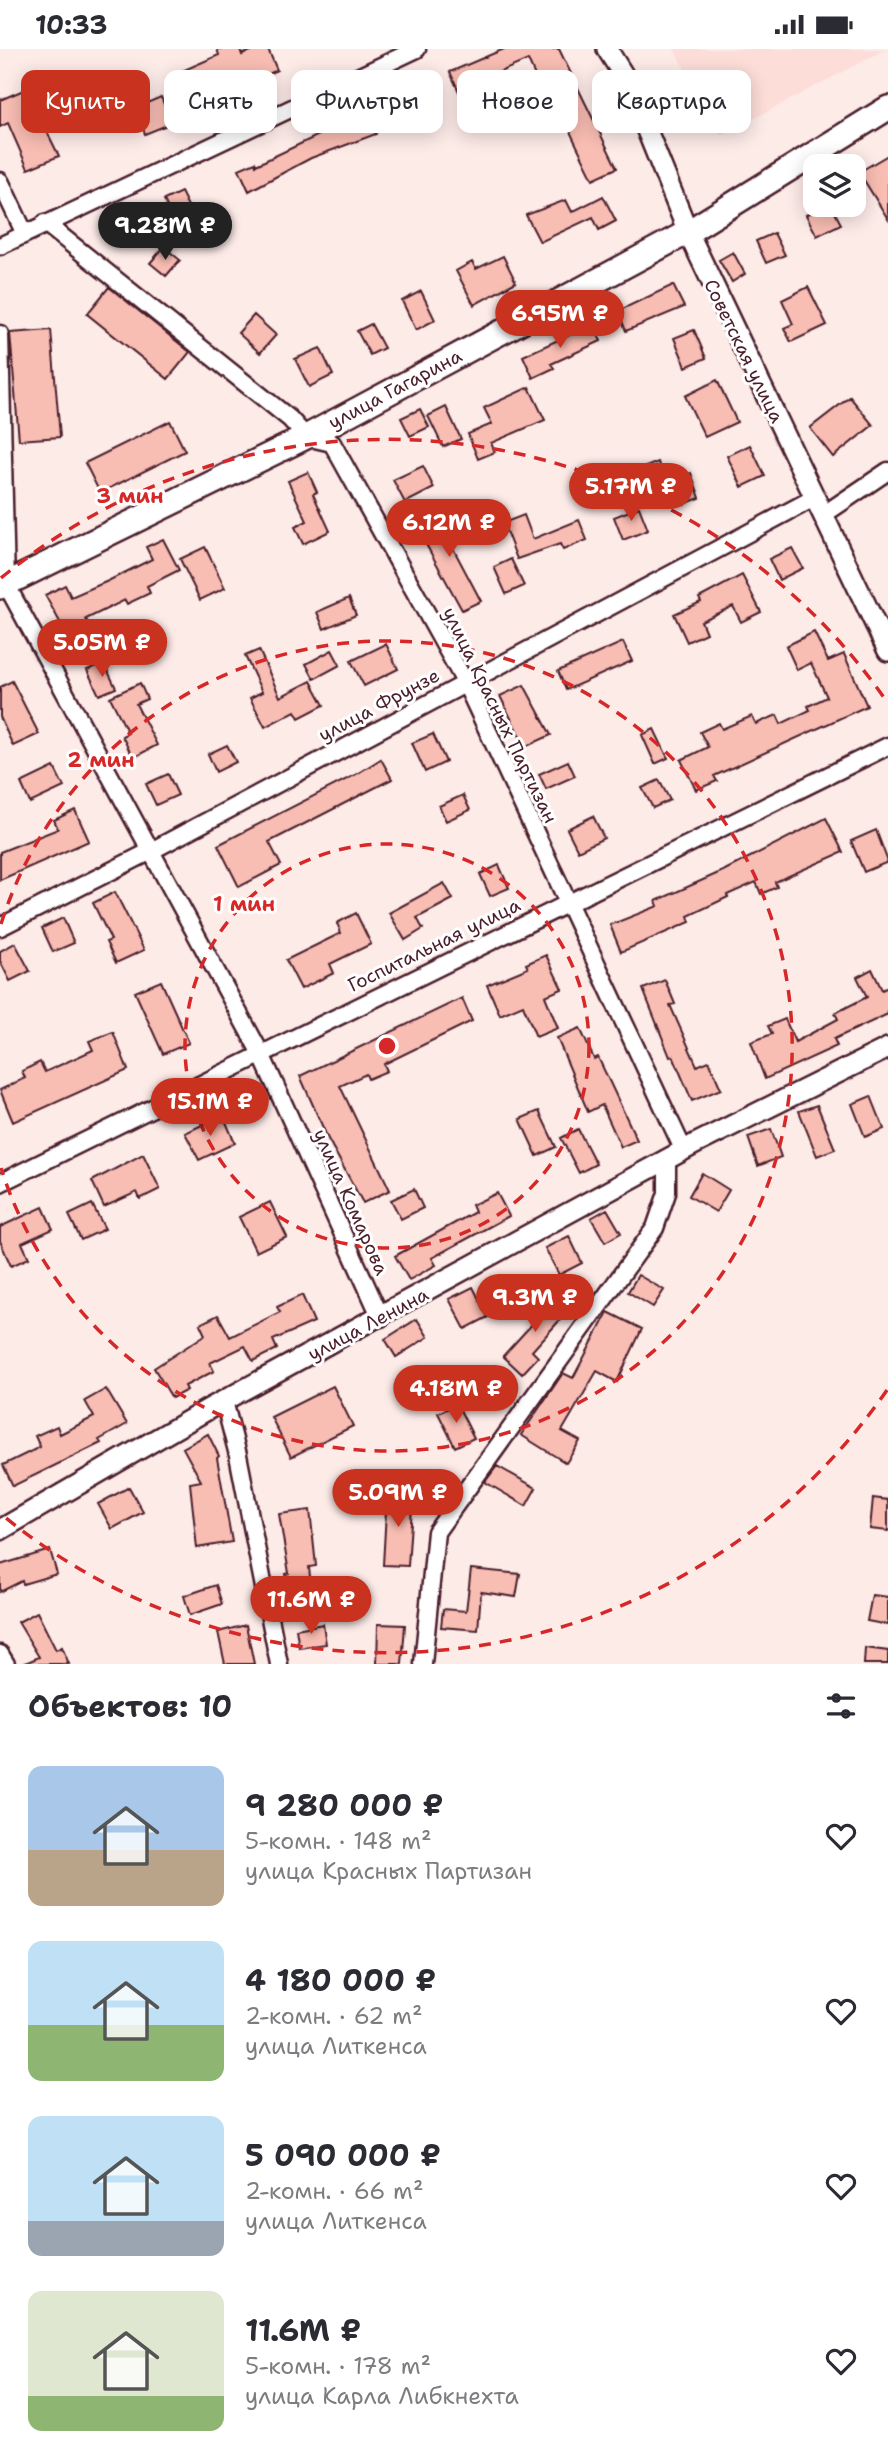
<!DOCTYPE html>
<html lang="ru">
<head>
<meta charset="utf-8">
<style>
  body { margin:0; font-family:"Shantell Sans",sans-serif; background:#f7f7f7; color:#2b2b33; height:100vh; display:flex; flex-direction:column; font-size:26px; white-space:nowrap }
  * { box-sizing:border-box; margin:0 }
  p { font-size:23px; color:#7c7c81 }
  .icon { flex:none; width:38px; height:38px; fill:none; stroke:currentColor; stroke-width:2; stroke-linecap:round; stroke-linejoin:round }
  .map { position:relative; height:1615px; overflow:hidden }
  .drawer { display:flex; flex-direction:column; background:#fff; flex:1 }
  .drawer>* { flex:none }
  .banner { position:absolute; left:21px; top:21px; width:847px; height:63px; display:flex; gap:14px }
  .controls { position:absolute; left:803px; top:105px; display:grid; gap:14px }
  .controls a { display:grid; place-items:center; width:63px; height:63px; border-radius:14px; background:#fff; box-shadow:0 4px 18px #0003; font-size:35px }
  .price { position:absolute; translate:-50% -60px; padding:0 16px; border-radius:24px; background:#c8321e; color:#fff; font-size:23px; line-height:46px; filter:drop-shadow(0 2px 4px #0008) }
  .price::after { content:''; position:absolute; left:50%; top:42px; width:21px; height:16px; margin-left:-10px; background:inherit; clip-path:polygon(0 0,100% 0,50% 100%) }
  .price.selected { background:#222; color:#fff }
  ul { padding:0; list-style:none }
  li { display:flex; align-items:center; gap:21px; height:175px; padding:0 28px }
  li span { display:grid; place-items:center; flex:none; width:196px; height:140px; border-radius:14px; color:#555 }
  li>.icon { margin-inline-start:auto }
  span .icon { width:84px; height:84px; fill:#fffc; stroke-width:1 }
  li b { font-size:30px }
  h2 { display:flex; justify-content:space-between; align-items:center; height:84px; padding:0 28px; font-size:30px }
  .chip { padding:0 24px; border-radius:14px; background:#fff; box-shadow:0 4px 18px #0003; font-size:24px; line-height:63px }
  .chip.selected { background:#c8321e; color:#fff }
  .status { display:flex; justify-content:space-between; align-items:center; height:49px; padding:0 35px; background:#fff; direction:ltr }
  .status svg { height:19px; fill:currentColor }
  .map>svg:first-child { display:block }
</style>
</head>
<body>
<div class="status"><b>10:33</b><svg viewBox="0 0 49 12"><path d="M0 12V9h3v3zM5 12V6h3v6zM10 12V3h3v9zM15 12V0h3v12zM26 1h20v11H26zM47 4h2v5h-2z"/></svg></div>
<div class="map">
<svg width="888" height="1615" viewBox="0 0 888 1615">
  <rect width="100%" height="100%" fill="#fdebe8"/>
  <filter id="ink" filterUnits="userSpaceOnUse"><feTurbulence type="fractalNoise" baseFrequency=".0143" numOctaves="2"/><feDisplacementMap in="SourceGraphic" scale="14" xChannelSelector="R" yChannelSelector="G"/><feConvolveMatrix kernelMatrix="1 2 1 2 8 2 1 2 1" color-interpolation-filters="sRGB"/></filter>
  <g filter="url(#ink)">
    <path fill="#fcddd8" d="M674,0H886L721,87Z"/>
    <path fill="#f8bdb3" stroke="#4a1f2b" stroke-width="2" d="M217,0H240L242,6L255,0H268L277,21L198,59L182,22L219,6Z
      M504,0H559L617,119L593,130L546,33L539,36L528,11L479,32L481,36L460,45L450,23Z
      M103,34L114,60L91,71L79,45Z
      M426,34L435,54L411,64L402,44Z
      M26,40L59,107L28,120L8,74L0,78V51Z
      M161,48L172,74L145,85L135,59Z
      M367,63L376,85L311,109L249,142L239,120L255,113L256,116Z
      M888,106V170L859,123Z
      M181,143L188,157L171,167L164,151Z
      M603,147L616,172L599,181L593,168L540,193L526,166L566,151L572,163Z
      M826,156H831L841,175L817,187L806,166Z
      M128,165L139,185L119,196L108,176Z
      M774,184L785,206L766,214L756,192Z
      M164,198L180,211L166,227L150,214Z
      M733,203L745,225L732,233L719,211Z
      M503,207L516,233L474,256L456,222L472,213L476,220Z
      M673,236L684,258L626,282L618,262Z
      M109,238L190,303L168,330L87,265Z
      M808,238L827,276L791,293L784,279L793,275L782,251Z
      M421,242L435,271L416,281L402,252Z
      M254,266L276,286L260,304L238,284Z
      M371,275L384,299L370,306L357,282Z
      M593,275L601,292L551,315L554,319L533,329L523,307Z
      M51,281L60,388L19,391L10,284Z
      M694,281L706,309L686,318L674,289Z
      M320,299L333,326L309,338L295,310Z
      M717,331L737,373L705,388L685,347Z
      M529,338L545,371L491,394L495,403L478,410L468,385L492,375L484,359Z
      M850,348L873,376L833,408L810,379Z
      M446,358L461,390L443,398L428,367Z
      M420,360L429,378L410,387L401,369Z
      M170,372L185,402L100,444L85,414Z
      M750,396L765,427L742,438L727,407Z
      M658,413L667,438L642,448L633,423Z
      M423,417L434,439L405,454L393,431Z
      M308,423L317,443L313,445L330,482L303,495L295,478L307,472L288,432Z
      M691,424L700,449L684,455L675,430Z
      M639,458L648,481L623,491L614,468Z
      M451,463L459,480L446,486L481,552L462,561L417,479Z
      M524,466L533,490L579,471L587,491L563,501L560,495L517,510L503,474Z
      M163,490L179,521L147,537L150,544L127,555L125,551L86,570L93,585L72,595L45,546L65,536L71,548L108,532L152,510L146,498Z
      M205,498L225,539L200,551L180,510Z
      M792,499L803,519L779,531L769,510Z
      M511,510L524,537L506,545L494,518Z
      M742,526L761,563L741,573L733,557L701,572L706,584L687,593L674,565L701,553L699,549Z
      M349,549L356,566L324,580L317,563Z
      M123,581L133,601L107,613L97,594Z
      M814,583L828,612L844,605L867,657L714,727L717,732L696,741L681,711L708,698L700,683L719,674L722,680L752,667L756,675L777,666L781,675L810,661L808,657L827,648L811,614L797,621L786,597Z
      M623,593L632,612L566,641L558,622Z
      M386,595L398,620L364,637L351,612Z
      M259,601L280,648L311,632L324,656L299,669L295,662L265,678L250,649L262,643L245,607Z
      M332,601L340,616L314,630L306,615Z
      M104,614L116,639L99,646L87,621Z
      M12,632L39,685L13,697L0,668V638Z
      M140,634L147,650L136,655L157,696L133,709L122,687L128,684L110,648Z
      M524,636L551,686L525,698L500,647Z
      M654,680L668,709L655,715L642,686Z
      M433,685L446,713L425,723L412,694Z
      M227,696L236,713L216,723L208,705Z
      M381,710L392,730L269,793L281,816L239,838L218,796L355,726Z
      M568,712L575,727L546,740L539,725Z
      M54,718L64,738L30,754L21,734Z
      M168,725L178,746L156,756L146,735Z
      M659,731L670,751L653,759L642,739Z
      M463,746L470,761L446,772L439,757Z
      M75,761L89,792L0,831V803L58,780L54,771Z
      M593,767L604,789L578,802L567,780Z
      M826,769L843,803L775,833L777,838L761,845L756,833L727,846L728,848L688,867L690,873L621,903L610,876L658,857L656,852L723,822Z
      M876,781L888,813L864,823L851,792Z
      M499,816L509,839L490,847L480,825Z
      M444,834L453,850L417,869L423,880L405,891L389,864Z
      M115,843L144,901L116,914L106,893L111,891L93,854Z
      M356,864L371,895L330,915L334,924L301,940L286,911L341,884L337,874Z
      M63,869L74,894L53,903L42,879Z
      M15,894L30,922L10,932L0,912V902Z
      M546,906L562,940L545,947L558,979L536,988L523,956L500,966L487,936L528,919L526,915Z
      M872,920L882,941L888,938V965L834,990L837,997L765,1030L751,993L772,985L768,977L785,970L795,993L838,970L835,964L867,948L857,928Z
      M665,931L675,955L670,956L697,1017L709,1012L721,1040L692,1052L673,1007L670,1008L643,940Z
      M161,932L189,994L163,1005L135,943Z
      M462,949L472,972L384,1015L387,1022L368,1030L366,1025L340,1037L390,1141L363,1154L328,1090L300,1027Z
      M580,979L594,1010L598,1008L637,1091L621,1098L602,1056L588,1063L557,989Z
      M113,983L128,1021L13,1073L0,1041L25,1029L22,1022L40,1013L45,1023L93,1001L89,992Z
      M871,1047L884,1080L865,1088L852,1055Z
      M817,1056L835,1100L817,1107L799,1062Z
      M539,1062L556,1098L537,1107L520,1070Z
      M223,1066L235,1094L199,1111L185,1084Z
      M578,1080L596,1115L579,1124L561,1089Z
      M771,1080L781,1108L758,1117L748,1088Z
      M143,1105L160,1140L140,1150L137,1143L104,1158L92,1132Z
      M702,1124L729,1141L716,1163L689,1147Z
      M414,1140L423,1159L401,1170L391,1151Z
      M497,1144L509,1167L432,1209L436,1216L409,1231L395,1207L475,1163L472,1156Z
      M270,1153L287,1188L256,1203L239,1168Z
      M92,1155L105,1180L81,1191L69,1166Z
      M43,1158L53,1180L22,1194L29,1209L11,1217L0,1192V1178Z
      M607,1160L621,1184L605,1193L591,1169Z
      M569,1187L582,1214L559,1226L545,1199Z
      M638,1226L664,1241L653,1258L628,1243Z
      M473,1238L488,1268L465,1280L449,1250Z
      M302,1246L314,1273L273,1291L277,1300L253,1312L245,1297L210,1314L214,1322L185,1337L187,1341L172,1349L154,1319L205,1286L200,1275L218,1266L230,1288L280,1263L277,1258Z
      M550,1246L568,1262L532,1302L538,1308L522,1325L503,1307L534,1273L529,1269Z
      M608,1263L642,1280L617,1333L597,1322L562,1382L580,1392L566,1414L521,1386L563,1324L573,1329Z
      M417,1270L428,1288L396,1308L385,1290Z
      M333,1337L353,1377L291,1408L271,1368Z
      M106,1340L127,1375L99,1391L101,1394L13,1437L3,1416L40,1398L35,1387L57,1377L60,1385L94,1368L85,1352Z
      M457,1355L474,1389L455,1398L438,1364Z
      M208,1385L219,1407L217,1409L232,1493L197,1499L190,1434L201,1432L183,1399Z
      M497,1417L536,1439L526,1457L485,1433Z
      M129,1438L143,1463L112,1480L98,1455Z
      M387,1444H413L408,1517L383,1516Z
      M873,1449L888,1451V1482L870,1480Z
      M310,1461L316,1517L309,1518L312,1547L289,1550L286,1525L289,1524L279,1465Z
      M50,1501L57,1525L23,1535L22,1532L0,1543V1516Z
      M471,1520L520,1525L516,1548L481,1543L478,1581L441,1578L443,1560L466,1562Z
      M216,1536L222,1555L190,1566L184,1547Z
      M872,1546L888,1548V1576L867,1572Z
      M37,1563L56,1601L62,1598L69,1615H23L39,1608L18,1573Z
      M323,1575L326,1595L299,1599L296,1580Z
      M378,1575L405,1576L402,1615H377Z
      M246,1576L254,1615H225L218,1583Z
      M865,1599L888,1602V1615H864Z"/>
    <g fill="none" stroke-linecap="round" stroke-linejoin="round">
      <g stroke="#4a1f2b" stroke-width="21">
        <path id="minor" d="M0,132L25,185
          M45,174L290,370L306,388L332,394L465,633L684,1102
          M0,197L417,0
          M0,285L6,535L261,1005L381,1269
          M823,466L888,422
          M0,878L151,802L814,449
          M0,1134L888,697
          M224,1352L238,1406L279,1615
          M0,1605L6,1615
          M423,1615L436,1483L655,1179L667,1144V1112"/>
      </g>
      <g stroke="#4a1f2b" stroke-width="24">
        <path id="tertiary" d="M607,0L627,32L688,183L888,602
          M0,1481L212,1358L695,1095L888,999"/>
      </g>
      <g stroke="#4a1f2b" stroke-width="28">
        <path id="secondary" d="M0,538L306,388L688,183L888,59"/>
      </g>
      <use href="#minor" stroke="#fff" stroke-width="16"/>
      <use href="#tertiary" stroke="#fff" stroke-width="19"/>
      <use href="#secondary" stroke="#fff" stroke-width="23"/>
    </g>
  </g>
  <g fill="none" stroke="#d62828" stroke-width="3.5" stroke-dasharray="12 9">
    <circle cx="387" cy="997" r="202"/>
    <path d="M1 875A405 405 0 1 1 1 1119"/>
    <path d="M887 1341A607 607 0 0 1 1 1465M1 529A607 607 0 0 1 887 653"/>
  </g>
  <g text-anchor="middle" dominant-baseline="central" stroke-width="6" stroke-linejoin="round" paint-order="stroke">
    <g font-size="19" fill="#4a1f2b" stroke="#fff">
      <text transform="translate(744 302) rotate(64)">Советская улица</text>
      <text transform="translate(395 340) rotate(-28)">улица Гагарина</text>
      <text transform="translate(379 656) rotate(-28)">улица Фрунзе</text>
      <text transform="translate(500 666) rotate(64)">улица Красных Партизан</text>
      <text transform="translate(434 896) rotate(-26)">Госпитальная улица</text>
      <text transform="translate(351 1153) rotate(66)">улица Комарова</text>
      <text transform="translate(368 1275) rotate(-28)">улица Ленина</text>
    </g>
  </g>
  <circle cx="387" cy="997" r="10" fill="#d62828" stroke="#fff" stroke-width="3.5"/>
  <g font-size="21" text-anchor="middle" font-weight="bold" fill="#d62828" stroke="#fff" stroke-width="6" stroke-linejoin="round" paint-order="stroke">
    <text x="130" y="454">3 мин</text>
    <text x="101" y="718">2 мин</text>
    <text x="244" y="862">1 мин</text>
  </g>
</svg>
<div class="controls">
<a><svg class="icon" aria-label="layers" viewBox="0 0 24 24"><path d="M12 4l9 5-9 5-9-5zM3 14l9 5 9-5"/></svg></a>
</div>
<b class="price selected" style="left:165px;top:213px">9.28M ₽</b>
<b class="price" style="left:560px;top:301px">6.95M ₽</b>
<b class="price" style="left:631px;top:474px">5.17M ₽</b>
<b class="price" style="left:449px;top:510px">6.12M ₽</b>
<b class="price" style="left:102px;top:630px">5.05M ₽</b>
<b class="price" style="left:210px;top:1089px">15.1M ₽</b>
<b class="price" style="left:535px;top:1285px">9.3M ₽</b>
<b class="price" style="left:456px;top:1376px">4.18M ₽</b>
<b class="price" style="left:398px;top:1480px">5.09M ₽</b>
<b class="price" style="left:311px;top:1587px">11.6M ₽</b>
<div class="banner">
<a class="chip selected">Купить</a>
<a class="chip">Снять</a>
<a class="chip">Фильтры</a>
<a class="chip">Новое</a>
<a class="chip">Квартира</a>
</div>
</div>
<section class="drawer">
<h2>Объектов: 10<svg class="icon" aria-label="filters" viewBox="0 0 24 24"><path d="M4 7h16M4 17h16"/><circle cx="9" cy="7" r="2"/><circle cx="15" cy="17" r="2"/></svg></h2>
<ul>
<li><span style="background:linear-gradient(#a9c7e8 60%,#b9a48a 0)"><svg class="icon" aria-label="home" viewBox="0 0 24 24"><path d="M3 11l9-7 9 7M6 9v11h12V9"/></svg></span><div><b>9 280 000 ₽</b><p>5-комн. · 148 m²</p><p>улица Красных Партизан</p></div><svg class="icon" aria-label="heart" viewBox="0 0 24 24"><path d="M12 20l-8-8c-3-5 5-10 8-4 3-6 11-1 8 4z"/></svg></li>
<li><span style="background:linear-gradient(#bfe0f5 60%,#8fb573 0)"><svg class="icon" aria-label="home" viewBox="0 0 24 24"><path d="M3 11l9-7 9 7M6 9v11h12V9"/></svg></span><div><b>4 180 000 ₽</b><p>2-комн. · 62 m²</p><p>улица Литкенса</p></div><svg class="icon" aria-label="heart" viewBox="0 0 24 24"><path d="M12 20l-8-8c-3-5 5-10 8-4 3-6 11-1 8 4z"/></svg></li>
<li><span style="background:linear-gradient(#bfe0f5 75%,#9aa5b1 0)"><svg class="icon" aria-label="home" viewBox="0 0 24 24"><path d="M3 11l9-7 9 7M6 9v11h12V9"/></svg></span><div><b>5 090 000 ₽</b><p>2-комн. · 66 m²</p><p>улица Литкенса</p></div><svg class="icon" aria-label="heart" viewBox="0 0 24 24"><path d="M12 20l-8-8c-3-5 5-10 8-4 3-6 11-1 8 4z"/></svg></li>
<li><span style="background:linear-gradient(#dfe7d0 75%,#8fb573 0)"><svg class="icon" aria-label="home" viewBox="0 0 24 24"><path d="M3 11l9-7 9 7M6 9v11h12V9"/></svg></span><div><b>11.6M ₽</b><p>5-комн. · 178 m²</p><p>улица Карла Либкнехта</p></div><svg class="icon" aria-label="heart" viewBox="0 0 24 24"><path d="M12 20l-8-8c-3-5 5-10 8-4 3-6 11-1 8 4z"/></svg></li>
</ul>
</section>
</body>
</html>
